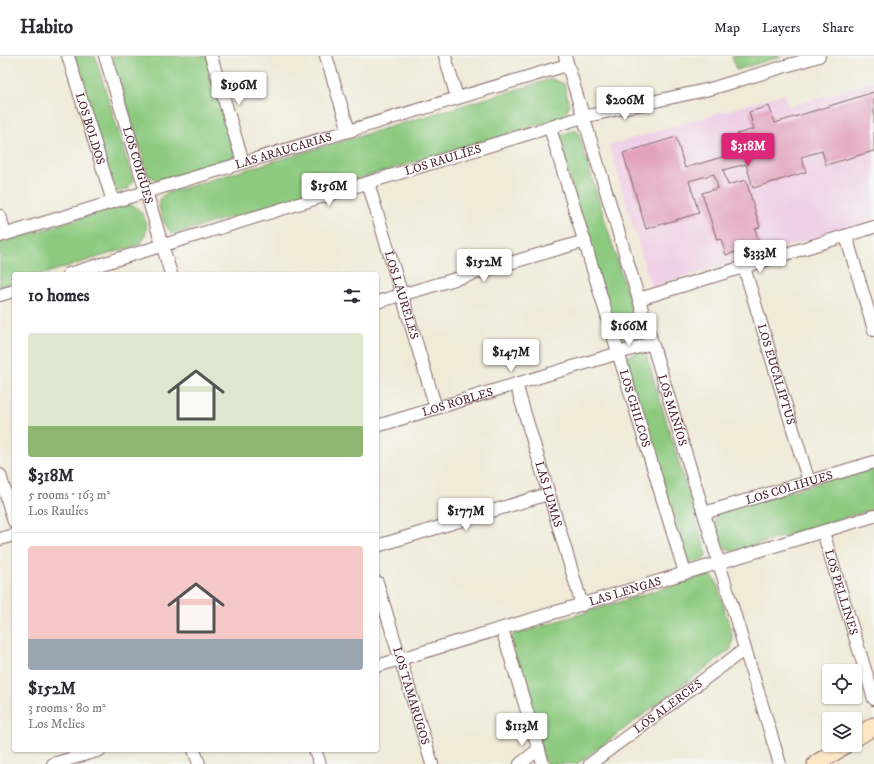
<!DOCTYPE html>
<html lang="en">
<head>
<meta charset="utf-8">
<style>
  body { margin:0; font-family:"IM FELL DW Pica",serif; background:#f2f2f3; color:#2b2b33; height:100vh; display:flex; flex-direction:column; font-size:15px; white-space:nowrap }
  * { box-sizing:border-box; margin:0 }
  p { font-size:13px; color:#7c7c81 }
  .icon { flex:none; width:22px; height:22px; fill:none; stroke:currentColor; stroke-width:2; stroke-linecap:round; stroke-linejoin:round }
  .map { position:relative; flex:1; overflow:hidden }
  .panel { position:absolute; left:12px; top:216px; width:367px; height:480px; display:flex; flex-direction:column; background:#fff; border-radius:4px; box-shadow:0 1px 3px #0004 }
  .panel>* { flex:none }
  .tools { position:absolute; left:822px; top:608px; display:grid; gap:8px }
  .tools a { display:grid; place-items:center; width:40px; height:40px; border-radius:4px; background:#fff; box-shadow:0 1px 3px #0004; font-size:20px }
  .price { position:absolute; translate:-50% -34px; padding:0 9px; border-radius:4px; background:#fff; color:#222; font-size:13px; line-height:26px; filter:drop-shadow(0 1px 2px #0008) }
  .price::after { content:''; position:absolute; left:50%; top:24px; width:12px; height:9px; margin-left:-6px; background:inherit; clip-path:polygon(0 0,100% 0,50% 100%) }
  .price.selected { background:#db2777; color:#fff }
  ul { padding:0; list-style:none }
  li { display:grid; align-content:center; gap:8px; height:212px; padding:0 16px }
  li+li { border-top:1px solid #e1e1e2 }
  li span { display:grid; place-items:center; height:124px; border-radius:4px; color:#555 }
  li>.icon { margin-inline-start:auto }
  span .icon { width:72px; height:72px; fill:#fffc; stroke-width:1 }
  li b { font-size:17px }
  h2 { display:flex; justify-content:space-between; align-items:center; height:48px; padding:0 16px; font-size:17px }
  header { display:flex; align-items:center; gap:24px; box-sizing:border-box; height:56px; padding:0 20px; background:#fff; border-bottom:1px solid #e1e1e2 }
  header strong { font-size:19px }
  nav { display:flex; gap:22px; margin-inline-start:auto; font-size:14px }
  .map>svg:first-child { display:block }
</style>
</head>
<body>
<header>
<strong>Habito</strong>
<nav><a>Map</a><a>Layers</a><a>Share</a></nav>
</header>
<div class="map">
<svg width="874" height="708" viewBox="0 0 874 708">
  <rect width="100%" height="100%" fill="#f6f6f2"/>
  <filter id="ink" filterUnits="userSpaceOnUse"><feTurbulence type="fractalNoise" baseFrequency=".025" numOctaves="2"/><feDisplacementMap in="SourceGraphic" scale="8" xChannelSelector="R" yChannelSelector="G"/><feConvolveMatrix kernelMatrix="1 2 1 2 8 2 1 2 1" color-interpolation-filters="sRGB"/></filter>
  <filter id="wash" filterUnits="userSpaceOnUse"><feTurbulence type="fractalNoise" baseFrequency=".012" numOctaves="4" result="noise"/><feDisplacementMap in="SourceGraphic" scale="16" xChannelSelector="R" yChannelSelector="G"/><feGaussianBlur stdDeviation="0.9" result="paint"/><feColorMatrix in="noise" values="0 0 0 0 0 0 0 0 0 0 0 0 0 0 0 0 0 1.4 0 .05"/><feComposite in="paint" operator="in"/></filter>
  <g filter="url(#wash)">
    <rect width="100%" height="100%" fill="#f0ead7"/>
    <path fill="#efd0e7" d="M874,25V164L651,231L609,89L784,38L789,51Z"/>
    <path fill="#8dca80" stroke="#6c7456" d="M73,0H95L133,124L128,133L115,136Z
      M112,0H207L235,99L233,102L158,125L148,119Z
      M732,0H782L736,14Z
      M552,23L564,28L569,49L564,61L178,177H172C163,168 151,144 167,137Z
      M575,74L578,76L640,280L619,287L557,81Z
      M126,148C146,150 154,178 138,189L43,218H14V227L0,231V187Z
      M645,295L706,496V501L703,504L689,508L687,507L623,301Z
      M874,410V453L736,495C718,494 719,479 714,464L719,457Z
      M706,519L712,520L716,525L733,582L731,593L577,708H546L510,582L513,579Z"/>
    <g id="blocks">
      <path fill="#e2a2bf" d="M874,36V95L826,109L822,95L801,101L806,116L753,132L746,108L723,114L728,129L746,124L760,171L755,173L760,189L726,199L721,183L717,184L702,137L718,132L714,118L689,125L699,157L646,173L623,97L676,81L685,112L742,95L737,78L754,73L749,56L769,50L775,67Z"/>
    </g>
  </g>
  <g filter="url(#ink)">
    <use href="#blocks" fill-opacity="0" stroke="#846667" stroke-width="1"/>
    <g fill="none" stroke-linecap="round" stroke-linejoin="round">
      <g stroke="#846667" stroke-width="14">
        <g id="street">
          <path id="s1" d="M68,0L113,146"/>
          <path id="s2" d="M105,0L171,218"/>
          <path d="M211,0L243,106"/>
          <path d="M326,0L349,75"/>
          <path d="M445,0L457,42"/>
          <path id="s3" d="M565,0L780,708"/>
          <path id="s4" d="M550,72L685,517"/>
          <path id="s5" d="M368,127L436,352"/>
          <path d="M0,160L5,178"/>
          <path id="s6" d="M0,180L567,9"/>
          <path d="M846,180L874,274"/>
          <path id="s7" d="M744,211L809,426"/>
          <path id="s8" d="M69,218L583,61L710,33L819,0"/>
          <path d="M0,239L14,235"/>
          <path d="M639,243L874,171"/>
          <path d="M377,246L585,185"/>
          <path id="s9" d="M516,328L582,549"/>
          <path id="s10" d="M377,370L652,287"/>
          <path d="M0,419L14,466"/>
          <path id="s11" d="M704,457L874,406"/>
          <path id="s12" d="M823,476L874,643"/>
          <path d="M0,483L14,479"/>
          <path d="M377,490L548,438"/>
          <path id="s13" d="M377,526L432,708"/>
          <path d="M502,573L543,708"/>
          <path id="s14" d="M377,610L874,460"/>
          <path d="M194,694L199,708"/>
          <path d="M315,694L320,708"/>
          <path d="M53,708L100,694"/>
          <path d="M520,708L539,693"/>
          <path id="s15" d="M590,708L745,593"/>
        </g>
      </g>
      <g stroke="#846667" stroke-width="19">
        <path id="secondary" d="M855,682L874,670
          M816,708L845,689"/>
      </g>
      <use href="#street" stroke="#fff" stroke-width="12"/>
      <use href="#secondary" stroke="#fce6c4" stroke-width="17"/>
    </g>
  </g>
  <g text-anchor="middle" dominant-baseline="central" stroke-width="3" stroke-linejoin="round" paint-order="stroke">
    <g font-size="12" fill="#4a1f2b" stroke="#f6f6f2">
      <text stroke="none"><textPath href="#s1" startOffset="76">LOS BOLDOS</textPath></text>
      <text stroke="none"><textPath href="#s6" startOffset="296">LAS ARAUCARIAS</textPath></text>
      <text stroke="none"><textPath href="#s8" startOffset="391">LOS RAULÍES</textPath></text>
      <text stroke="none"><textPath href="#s2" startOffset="114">LOS COIGÜES</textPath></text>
      <text stroke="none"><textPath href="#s5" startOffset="117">LOS LAURELES</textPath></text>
      <text stroke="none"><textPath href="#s7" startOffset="112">LOS EUCALIPTUS</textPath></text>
      <text stroke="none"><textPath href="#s10" startOffset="84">LOS ROBLES</textPath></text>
      <text stroke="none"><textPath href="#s4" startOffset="293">LOS CHILCOS</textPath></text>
      <text stroke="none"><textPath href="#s3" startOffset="370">LOS MAÑÍOS</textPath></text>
      <text stroke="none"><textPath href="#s11" startOffset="89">LOS COLIHUES</textPath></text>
      <text stroke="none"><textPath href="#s9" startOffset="115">LAS LUMAS</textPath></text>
      <text stroke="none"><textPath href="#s14" startOffset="259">LAS LENGAS</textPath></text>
      <text stroke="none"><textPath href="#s12" startOffset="63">LOS PELLINES</textPath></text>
      <text stroke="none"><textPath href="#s13" startOffset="119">LOS TAMARUGOS</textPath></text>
      <text stroke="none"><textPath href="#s15" startOffset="97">LOS ALERCES</textPath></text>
    </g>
  </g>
</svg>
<div class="tools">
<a><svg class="icon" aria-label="locate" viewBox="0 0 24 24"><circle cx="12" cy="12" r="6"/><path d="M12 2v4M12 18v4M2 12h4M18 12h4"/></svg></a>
<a><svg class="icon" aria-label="layers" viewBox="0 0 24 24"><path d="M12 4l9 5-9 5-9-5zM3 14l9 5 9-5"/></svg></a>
</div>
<b class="price" style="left:239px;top:50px">$196M</b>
<b class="price" style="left:625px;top:65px">$206M</b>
<b class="price selected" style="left:748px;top:111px">$318M</b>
<b class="price" style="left:329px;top:151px">$156M</b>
<b class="price" style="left:760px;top:218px">$333M</b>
<b class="price" style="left:484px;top:227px">$152M</b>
<b class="price" style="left:629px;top:291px">$166M</b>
<b class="price" style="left:511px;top:317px">$147M</b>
<b class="price" style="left:466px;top:476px">$177M</b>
<b class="price" style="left:522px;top:691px">$113M</b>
<section class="panel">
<h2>10 homes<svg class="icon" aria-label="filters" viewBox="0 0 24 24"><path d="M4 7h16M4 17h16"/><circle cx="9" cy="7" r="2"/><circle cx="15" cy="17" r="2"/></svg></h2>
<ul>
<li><span style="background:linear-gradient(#dfe7d0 75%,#8fb573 0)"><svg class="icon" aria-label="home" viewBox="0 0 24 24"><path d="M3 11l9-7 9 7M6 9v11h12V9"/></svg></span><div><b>$318M</b><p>5 rooms · 163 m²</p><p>Los Raulíes</p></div></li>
<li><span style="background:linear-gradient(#f6c9c9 75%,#9aa5b1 0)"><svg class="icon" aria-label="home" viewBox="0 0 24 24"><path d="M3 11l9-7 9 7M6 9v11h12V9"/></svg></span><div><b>$152M</b><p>3 rooms · 80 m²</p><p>Los Melies</p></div></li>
</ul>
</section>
</div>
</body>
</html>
